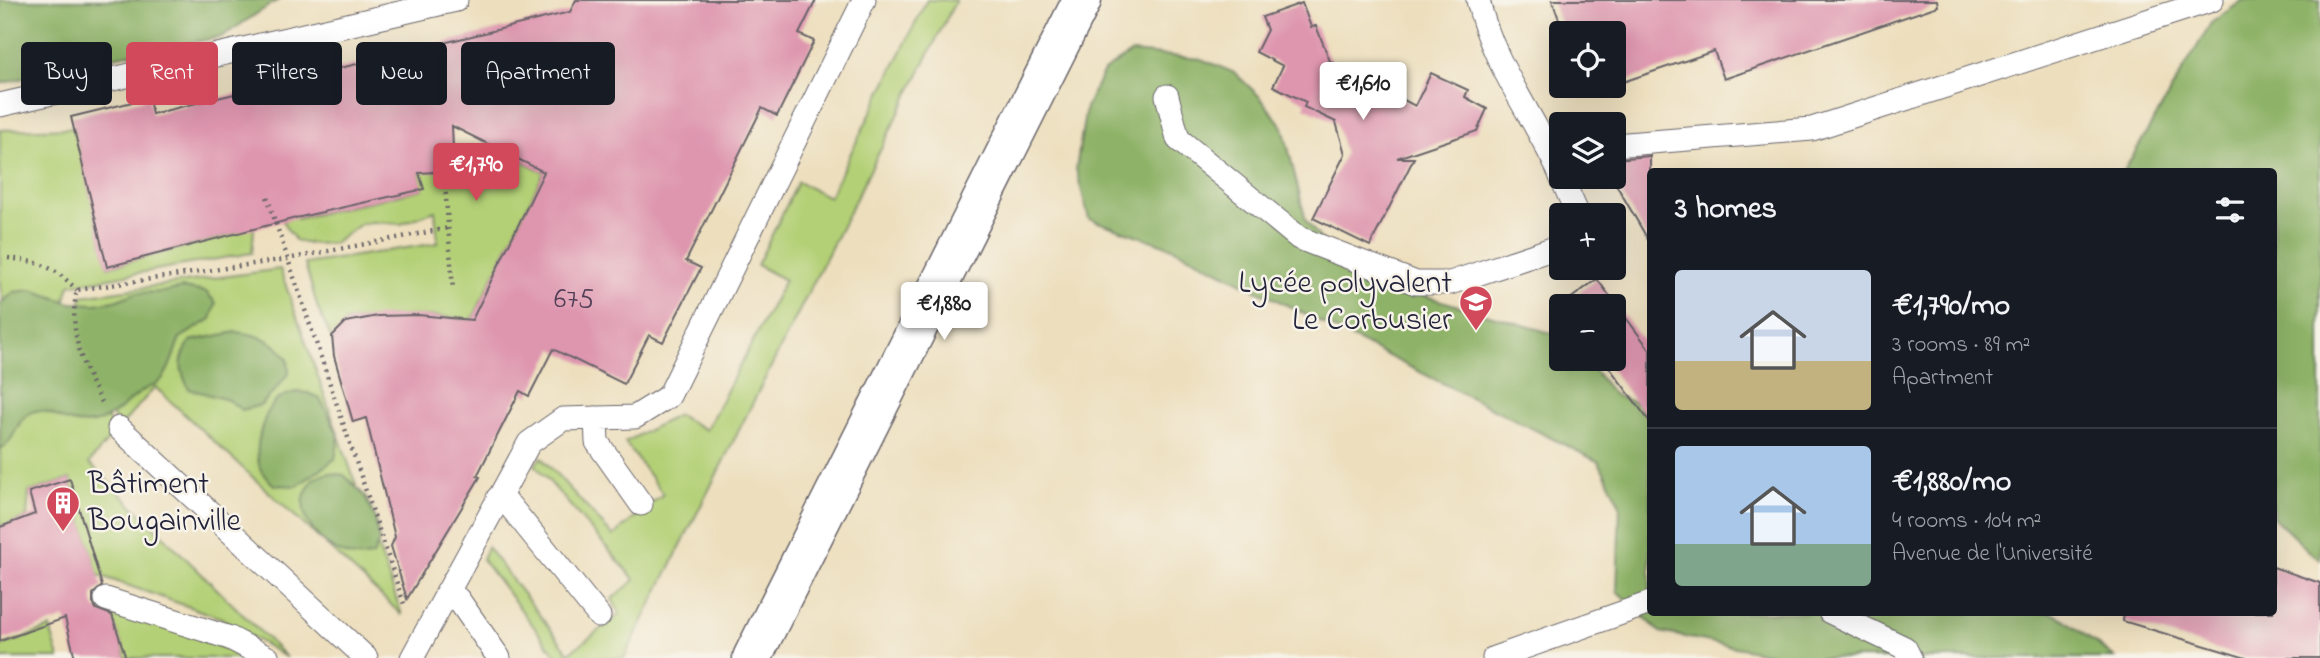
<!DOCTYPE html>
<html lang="en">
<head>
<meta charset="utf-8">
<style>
  body { margin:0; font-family:"Indie Flower",sans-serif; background:#242831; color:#f1f3f6; height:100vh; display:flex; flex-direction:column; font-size:26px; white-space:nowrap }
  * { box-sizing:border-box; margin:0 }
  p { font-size:23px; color:#9ea1a6 }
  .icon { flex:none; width:38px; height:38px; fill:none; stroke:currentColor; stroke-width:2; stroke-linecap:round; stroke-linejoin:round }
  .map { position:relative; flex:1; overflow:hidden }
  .sheet { position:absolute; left:1647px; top:168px; width:630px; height:448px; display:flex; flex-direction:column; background:#171b24; border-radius:7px; box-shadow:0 7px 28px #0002 }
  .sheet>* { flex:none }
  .banner { position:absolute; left:21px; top:42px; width:665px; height:63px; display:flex; gap:14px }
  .fabs { position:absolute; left:1549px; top:21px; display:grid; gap:14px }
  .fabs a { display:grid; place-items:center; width:77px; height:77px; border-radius:7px; background:#171b24; box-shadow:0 7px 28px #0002; font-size:35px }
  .price { position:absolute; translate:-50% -60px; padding:0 16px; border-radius:7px; background:#fff; color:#222; font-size:23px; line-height:46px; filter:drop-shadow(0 2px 4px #0008) }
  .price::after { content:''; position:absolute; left:50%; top:42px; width:21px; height:16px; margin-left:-10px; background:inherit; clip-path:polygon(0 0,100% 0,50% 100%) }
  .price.selected { background:#d1495b; color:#fff }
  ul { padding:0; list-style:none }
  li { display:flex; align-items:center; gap:21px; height:175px; padding:0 28px }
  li+li { border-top:2px solid #363941 }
  li span { display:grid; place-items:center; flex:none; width:196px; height:140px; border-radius:7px; color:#555 }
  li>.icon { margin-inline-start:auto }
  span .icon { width:84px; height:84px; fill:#fffc; stroke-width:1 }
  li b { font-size:30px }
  h2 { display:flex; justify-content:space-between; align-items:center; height:84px; padding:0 28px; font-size:30px }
  .chip { padding:0 24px; border-radius:7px; background:#171b24; box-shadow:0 7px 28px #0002; font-size:24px; line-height:63px }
  .chip.selected { background:#d1495b; color:#fff }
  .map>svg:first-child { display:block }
</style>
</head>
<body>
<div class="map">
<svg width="2320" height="658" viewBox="0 0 2320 658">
  <rect width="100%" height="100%" fill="#f7f3e8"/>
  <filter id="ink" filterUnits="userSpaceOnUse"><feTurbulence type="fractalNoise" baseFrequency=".0143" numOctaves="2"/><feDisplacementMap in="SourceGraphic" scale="14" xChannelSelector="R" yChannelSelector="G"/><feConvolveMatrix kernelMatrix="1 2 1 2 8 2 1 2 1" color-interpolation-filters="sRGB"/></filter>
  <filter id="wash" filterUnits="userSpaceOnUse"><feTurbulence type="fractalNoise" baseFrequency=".00686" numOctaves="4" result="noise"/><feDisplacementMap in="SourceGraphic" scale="28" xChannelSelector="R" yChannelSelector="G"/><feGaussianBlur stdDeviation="1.57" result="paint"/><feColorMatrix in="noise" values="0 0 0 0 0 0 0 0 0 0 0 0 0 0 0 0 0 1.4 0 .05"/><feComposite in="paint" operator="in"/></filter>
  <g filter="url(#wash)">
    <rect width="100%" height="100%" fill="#eddfbe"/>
    <path fill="#b3d076" stroke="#6a7958" stroke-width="2" d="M927,0H956L624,658H558L482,559L487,547L569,653L620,614L612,599L635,580L535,465L541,457L613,536L663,494L625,442L678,415L706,430L785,280L757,265L798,182L829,197Z
      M74,128L108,267L237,233L255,218L252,253L70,285L65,300L66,322L87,389L116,431L89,463L287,658L221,618L98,575L70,479L29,492L27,517L0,527V307L4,305L0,287V130Z
      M489,145L544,172L472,320C429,314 388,314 346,322L332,340L318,309L305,264L438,243L435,211L401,224L372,222L361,224L334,243L314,244L296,241L285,226L278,202L289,191L297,219L423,189L419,173L453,153Z
      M280,269L402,615L155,387L119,428L96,381L80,325L82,296Z
      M130,606L244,658H126L112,617Z
      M50,628L59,658H0V646Z"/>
    <path fill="#8eb267" stroke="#586a51" stroke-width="2" d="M0,0H278L221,37L91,61L0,84Z
      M2243,0H2320V559L2314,556L2273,517V172L2124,171L2211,23Z
      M1132,52L1201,59L1235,73L1259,96L1283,127L1306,221L1342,265L1391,286L1554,334L1561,338V359H1585L1614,395L1650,408V612L2052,613L2064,619L2115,658H1791L1660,632L1617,591L1620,505L1599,462L1173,248L1089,219L1076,169L1086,107L1104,71Z
      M183,288L206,292L216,303L211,319L180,338C174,351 172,366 163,378C158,385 148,386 141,392C117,409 105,430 71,422C60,420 48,409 35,411C15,416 17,442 0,449V304L14,292L32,290L71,303L96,304L115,301L135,293L163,292Z
      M236,332C260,335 274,340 288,359L289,373L276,389L261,405L242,410L228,400L189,389C178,368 179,361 190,341Z
      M296,392L308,393L319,398L327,411L339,437L335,459L297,486L274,485C269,480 263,475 260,468C253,450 263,409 280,398C284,395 291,394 296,392Z
      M328,473L344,475L365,496L375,518L379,541L373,556C367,556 361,558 356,557C329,554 296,523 305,494C307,489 311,484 313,479Z"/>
    <g id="blocks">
      <path fill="#de96af" d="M576,0H816L799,34L814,41L777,116L762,108L686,261L701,268L663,342L649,335L624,384L553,349L529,396L520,391L477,476L480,477L407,599L391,546L395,537L366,418L353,422L334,356L332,336L346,322L378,316L418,315L472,320L544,172L452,126L454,171L419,173L424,189L296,218L107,267L71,117L149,98L152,114L570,12Z
        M1552,0H1937L1938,6L1724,79L1714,51L1614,85V33H1564Z
        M1302,3L1311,27L1316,26L1330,61L1415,106L1431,73L1468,90L1465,97L1487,109L1477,131L1397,158H1414L1370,246L1313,218L1345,154L1336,122L1304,107L1306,102L1273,86L1283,66L1256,52L1267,30L1262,17Z
        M1650,156V243L1614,181V159Z
        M1597,279L1650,350V422L1603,359H1614V306L1562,305Z
        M70,479L102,586L93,594V603L96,609L112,615L126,658H75L65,618L0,641V527L35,514L29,492Z
        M2273,567L2320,583V658H2246L2123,621L2124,612H2273Z"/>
    </g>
  </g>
  <g filter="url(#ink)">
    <use href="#blocks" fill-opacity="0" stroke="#696469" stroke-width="2"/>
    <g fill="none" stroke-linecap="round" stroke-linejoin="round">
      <g stroke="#696469" stroke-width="25">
        <path id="service" d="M1478,0C1492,64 1535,117 1561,176
          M1167,96L1178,139L1299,238L1416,283H1450L1561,246
          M0,105L456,0
          M1614,145L1812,129L2212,0
          M1561,177L1578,215
          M596,418L597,442L641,504
          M119,428L366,658
          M498,498L510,506L599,616
          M447,592L458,599L499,658
          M106,599L230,638L268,658
          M1830,612L1905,648L1910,658
          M412,658L529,443L563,419L635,417L669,396L864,0
          M1494,658L1650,603"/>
      </g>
      <g stroke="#696469" stroke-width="41">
        <path id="tertiary" d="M752,658L1082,0"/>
      </g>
      <path stroke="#696469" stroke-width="4.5" stroke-dasharray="2 5" stroke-linecap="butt" d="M443,158L453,290
        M267,197L404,604
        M8,258C41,262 53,266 77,290
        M102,402C82,369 68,329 77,290L287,259L449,228"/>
      <use href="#service" stroke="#fff" stroke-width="23"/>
      <use href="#tertiary" stroke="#fff" stroke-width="38"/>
    </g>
  </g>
  <defs>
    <g id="school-pin" transform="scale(1.75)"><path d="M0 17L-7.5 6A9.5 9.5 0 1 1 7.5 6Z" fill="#d1495b" stroke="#f7f3e8"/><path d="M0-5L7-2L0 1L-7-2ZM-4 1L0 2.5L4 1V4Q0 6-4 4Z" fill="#fff"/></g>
    <g id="building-pin" transform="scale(1.75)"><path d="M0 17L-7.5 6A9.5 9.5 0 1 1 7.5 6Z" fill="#d1495b" stroke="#f7f3e8"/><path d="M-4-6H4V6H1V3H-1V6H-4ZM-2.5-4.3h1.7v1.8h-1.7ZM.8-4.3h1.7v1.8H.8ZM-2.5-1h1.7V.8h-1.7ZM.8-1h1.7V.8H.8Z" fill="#fff"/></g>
  </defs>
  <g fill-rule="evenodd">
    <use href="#school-pin" x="1476" y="302"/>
    <use href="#building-pin" x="63" y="503"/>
  </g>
  <g text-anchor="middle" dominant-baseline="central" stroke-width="5" stroke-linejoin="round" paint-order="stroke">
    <g font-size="28" fill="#513f58">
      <text x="574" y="300">675</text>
    </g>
    <g font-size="32" fill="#22223b" stroke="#f7f3e8" text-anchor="end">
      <text x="1452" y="284">Lycée polyvalent<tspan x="1452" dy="37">Le Corbusier</tspan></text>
      <text x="88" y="485" text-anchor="start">Bâtiment<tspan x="88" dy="37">Bougainville</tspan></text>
    </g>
  </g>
</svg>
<div class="fabs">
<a><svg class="icon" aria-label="locate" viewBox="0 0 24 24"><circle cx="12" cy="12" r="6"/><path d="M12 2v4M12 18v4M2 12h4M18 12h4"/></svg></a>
<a><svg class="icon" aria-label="layers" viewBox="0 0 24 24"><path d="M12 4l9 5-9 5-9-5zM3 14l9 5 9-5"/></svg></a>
<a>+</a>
<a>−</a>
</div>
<b class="price" style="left:1363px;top:122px">€1,610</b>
<b class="price selected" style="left:476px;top:203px">€1,790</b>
<b class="price" style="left:944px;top:342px">€1,880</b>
<div class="banner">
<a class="chip">Buy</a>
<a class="chip selected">Rent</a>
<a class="chip">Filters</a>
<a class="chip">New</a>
<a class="chip">Apartment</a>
</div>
<section class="sheet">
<h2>3 homes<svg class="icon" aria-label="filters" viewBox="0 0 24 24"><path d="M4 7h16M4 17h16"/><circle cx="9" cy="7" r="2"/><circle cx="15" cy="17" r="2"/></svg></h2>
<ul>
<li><span style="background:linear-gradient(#c9d6e8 65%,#c2b280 0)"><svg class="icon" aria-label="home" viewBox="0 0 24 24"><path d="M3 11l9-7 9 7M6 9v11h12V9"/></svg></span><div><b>€1,790/mo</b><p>3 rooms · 89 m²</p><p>Apartment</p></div></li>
<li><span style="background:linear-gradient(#a9c7e8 70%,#7fa58c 0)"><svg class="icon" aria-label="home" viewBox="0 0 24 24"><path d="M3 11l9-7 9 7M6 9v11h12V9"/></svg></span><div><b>€1,880/mo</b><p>4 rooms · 104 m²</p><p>Avenue de l'Université</p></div></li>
</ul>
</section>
</div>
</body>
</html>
